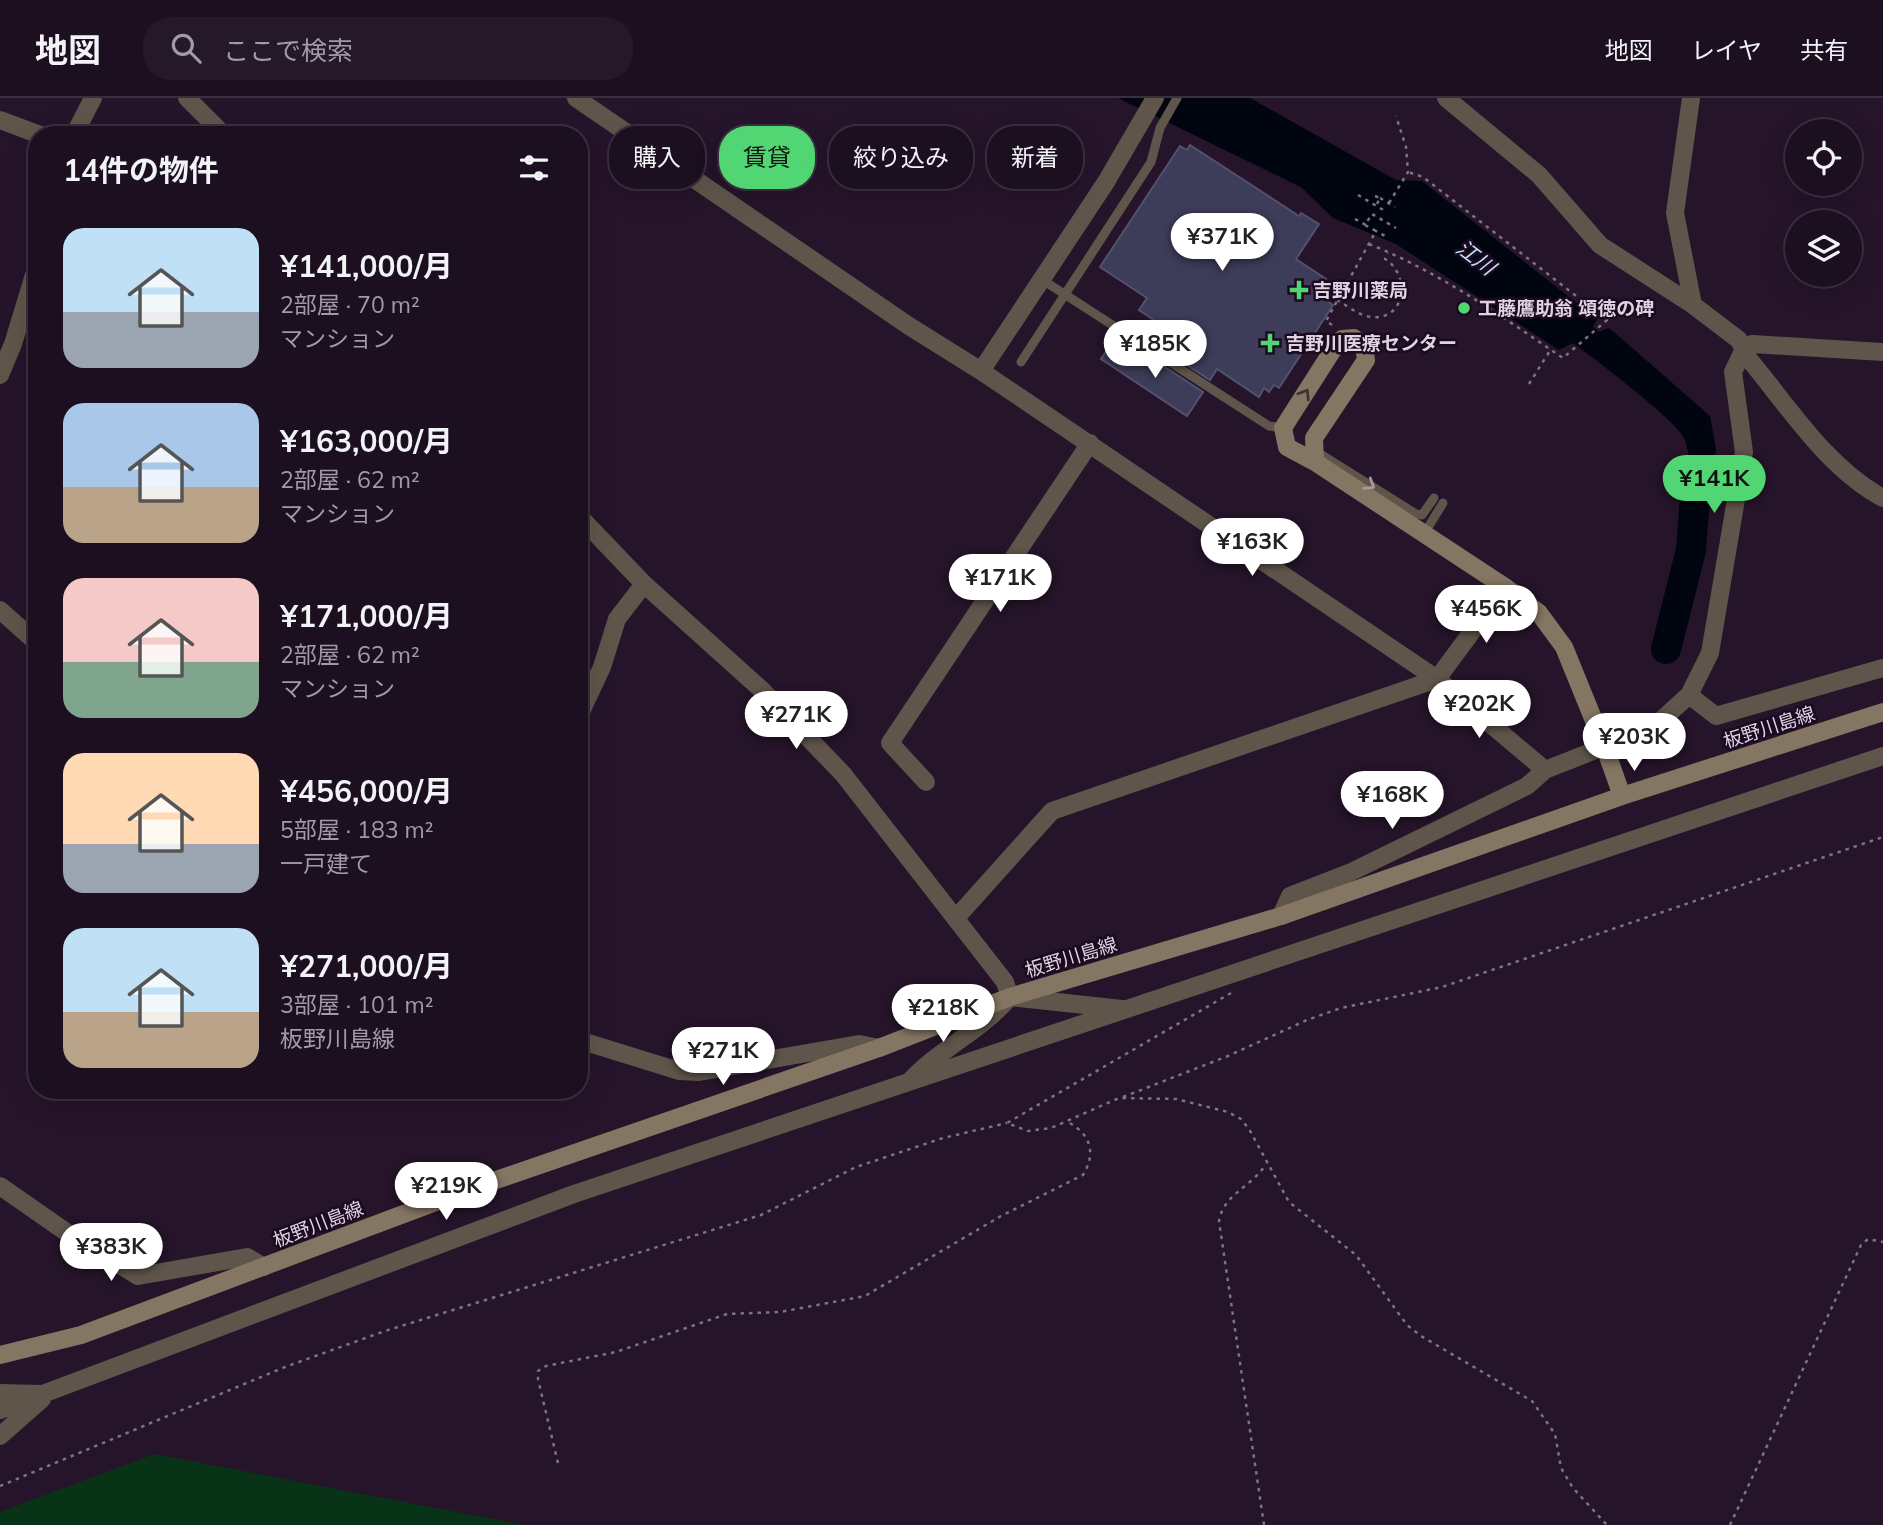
<!DOCTYPE html>
<html lang="ja">
<head>
<meta charset="utf-8">
<style>
  body { margin:0; font-family:Mulish,"Noto Sans JP",sans-serif; background:#251829; color:#f1f3f6; height:100vh; display:flex; flex-direction:column; font-size:26px; white-space:nowrap }
  * { box-sizing:border-box; margin:0 }
  p { font-size:23px; color:#a09ca5 }
  .icon { flex:none; width:38px; height:38px; fill:none; stroke:currentColor; stroke-width:2; stroke-linecap:round; stroke-linejoin:round }
  .map { position:relative; flex:1; overflow:hidden }
  .side { position:absolute; left:28px; top:28px; width:560px; height:973px; display:flex; flex-direction:column; background:#1c0f20; border-radius:28px; box-shadow:0 7px 28px #0002,0 0 0 2px #3a2f3e }
  .side>* { flex:none }
  .hud { position:absolute; left:609px; top:28px; width:665px; height:63px; display:flex; gap:14px }
  .tools { position:absolute; left:1785px; top:21px; display:grid; gap:14px }
  .tools a { display:grid; place-items:center; width:77px; height:77px; border-radius:50%; background:#1c0f20; box-shadow:0 7px 28px #0002,0 0 0 2px #3a2f3e; font-size:35px }
  .price { position:absolute; translate:-50% -60px; padding:0 16px; border-radius:24px; background:#fff; color:#222; font-size:23px; line-height:46px; filter:drop-shadow(0 2px 4px #0008) }
  .price::after { content:''; position:absolute; left:50%; top:42px; width:21px; height:16px; margin-left:-10px; background:inherit; clip-path:polygon(0 0,100% 0,50% 100%) }
  .price.current { background:#52d673; color:#111 }
  ul { padding:0; list-style:none }
  li { display:flex; align-items:center; gap:21px; height:175px; padding:0 35px }
  li span { display:grid; place-items:center; flex:none; width:196px; height:140px; border-radius:21px; color:#555 }
  li>.icon { margin-inline-start:auto }
  span .icon { width:84px; height:84px; fill:#fffc; stroke-width:1 }
  li b { font-size:30px }
  h2 { display:flex; justify-content:space-between; align-items:center; height:84px; padding:0 35px; font-size:30px }
  .chip { padding:0 24px; border-radius:28px; background:#1c0f20; box-shadow:0 7px 28px #0002,0 0 0 2px #3a2f3e; font-size:24px; line-height:63px }
  .chip.current { background:#52d673; color:#111 }
  header { display:flex; align-items:center; gap:42px; box-sizing:border-box; height:98px; padding:0 35px; background:#1c0f20; border-bottom:2px solid #3a2f3e }
  header strong { font-size:33px }
  nav { display:flex; gap:38px; margin-inline-start:auto; font-size:24px }
  .search { width:490px; height:63px; background:#251829; display:flex; align-items:center; gap:18px; box-sizing:border-box; padding:0 24px; border-radius:28px; color:#a09ca5; font-size:26px }
  .map>svg:first-child { display:block }
</style>
</head>
<body>
<header>
<strong>地図</strong>
<div class="search"><svg class="icon" aria-label="search" viewBox="0 0 24 24"><circle cx="10" cy="10" r="6"/><path d="M15 15l6 6"/></svg>ここで検索</div>
<nav><a>地図</a><a>レイヤ</a><a>共有</a></nav>
</header>
<div class="map">
<svg width="1883" height="1427" viewBox="0 0 1883 1427">
  <rect width="100%" height="100%" fill="#26142a"/>
  <path fill="#093316" d="M154,1356L525,1427H0V1414Z"/>
  <path fill="#000510" d="M1118,0H1250L1396,82L1422,83L1597,221L1593,229L1599,234L1608,230L1614,234L1710,318L1716,351L1698,428L1685,426C1688,398 1695,367 1684,340C1677,323 1592,259 1573,245L1559,252L1396,146L1333,120L1301,89Z"/>
  <g fill="none" stroke-linecap="round" stroke-linejoin="round">
    <path stroke="#000510" stroke-width="30" d="M1666,551L1691,452L1696,386"/>
  </g>
  <path fill="#3d3d59" stroke="#525270" stroke-width="2" d="M1190,47L1299,118L1301,115L1319,126L1296,161L1326,181L1316,196L1333,207L1279,290L1274,287L1269,294L1264,290L1259,299L1217,271L1210,282L1156,247L1167,231L1139,212L1147,200L1100,169L1180,48L1187,52Z
    M1111,246L1143,267L1148,258L1203,294L1187,318L1101,261Z"/>
  <g fill="none" stroke-linecap="round" stroke-linejoin="round">
    <path stroke="#817184" stroke-width="2.5" stroke-dasharray="3.5 5" stroke-linecap="butt" d="M1358,97L1385,113
      M1375,98L1380,100L1376,108
      M1380,100L1395,109
      M1389,105L1408,74L1406,49L1396,18
      M1355,121L1366,127
      M1374,132L1387,139
      M1369,146C1439,174 1501,218 1563,260L1607,222L1423,79L1408,74
      M1337,202C1348,208 1359,218 1372,219C1407,222 1410,176 1385,161L1388,155
      M1332,227L1326,223L1376,133L1365,127L1372,116L1396,130
      M1379,244L1391,252
      M1529,286L1551,251
      M1231,895L1007,1025L1028,1033L1051,1030L1119,1000L1176,1001L1228,1014L1241,1021L1249,1031L1289,1104L1356,1157L1407,1227L1421,1238L1532,1303L1555,1336L1561,1370L1573,1390L1607,1427
      M1123,999L1228,958L1307,922L1341,910L1442,889L1883,739
      M558,1365L538,1281V1273L546,1268L616,1254L727,1216L780,1214L865,1198L1001,1118L1083,1077C1097,1054 1090,1035 1066,1023
      M0,1388L285,1269L385,1233L761,1117L856,1069L943,1040L1007,1025
      M1264,1427L1219,1123C1224,1095 1251,1090 1266,1066
      M1730,1427L1861,1147L1868,1141L1883,1144"/>
    <path stroke="#5f554a" stroke-width="9" d="M1041,181L1269,328L1283,330
      M1021,264L1151,64L1160,30L1177,0
      M1314,352L1416,416L1422,417L1434,400
      M1424,436L1443,405"/>
    <path stroke="#5f554a" stroke-width="18" d="M187,0L224,37
      M576,0L909,228L981,273L1437,581L1545,672
      M1446,0L1539,77L1600,147L1693,207L1739,242L1748,260C1789,309 1827,370 1883,400
      M1691,0L1675,115L1693,207
      M0,22L40,37
      M74,37L93,0
      M981,273L1106,84L1155,0
      M0,277L13,246L37,167
      M579,418L644,486L763,593L843,676L1005,884L1010,899
      M0,512L37,545
      M1689,597L1716,618L1883,570
      M579,618L602,569L617,521L644,486
      M926,684L890,645L1090,345
      M1281,818L1290,798L1349,775L1527,688L1545,672L1654,629L1689,597L1710,555L1744,354L1733,274L1744,251L1752,246L1883,254
      M956,820L1052,713L1437,581L1505,489
      M1010,899L1122,911
      M579,942L679,973L699,974L859,946L879,950
      M909,984C939,951 981,933 1010,899
      M0,1088L66,1134L138,1178L247,1159L264,1169
      M0,1295L43,1296
      M0,1312L574,1096L1883,658
      M0,1338L42,1301"/>
    <path stroke="#857663" stroke-width="18" d="M1315,364L1314,340L1366,262L1364,248L1354,240L1342,241L1336,247L1283,330L1287,349L1315,364L1505,489L1539,515L1564,549L1599,635
      M1610,664L1622,698
      M0,1257L81,1237L473,1090L879,950L1010,899L1281,818L1622,698L1883,614"/>
    <path stroke="#857663" stroke-width="18" d="M1599,635L1610,664"/>
  </g>
  <defs><path id="oneway-chevron" d="M-2-3.5L2.5 0L-2 3.5" fill="none" stroke-width="1.6" stroke-linecap="round" stroke-linejoin="round" transform="scale(1.75)"/></defs>
  <use stroke="#413037" href="#oneway-chevron" transform="translate(1305 296) rotate(-58)"/>
  <use stroke="#a59a9e" href="#oneway-chevron" transform="translate(1370 387) rotate(32)"/>
  <g fill="#52d673" stroke="#1c0b20" stroke-width="2.5">
    <path d="M1295.5 181.5h7v7h7v7h-7v7h-7v-7h-7v-7h7z"/>
    <circle cx="1464" cy="210" r="7"/>
    <path d="M1266.5 234.5h7v7h7v7h-7v7h-7v-7h-7v-7h7z"/>
  </g>
  <g text-anchor="middle" dominant-baseline="central" stroke-width="5" stroke-linejoin="round" paint-order="stroke">
    <g font-size="19" font-weight="bold" fill="#dfd3e2" stroke="#1c0b20" text-anchor="start">
      <text x="1313" y="192">吉野川薬局</text>
      <text x="1478" y="210">工藤鷹助翁 頌徳の碑</text>
      <text x="1286" y="245">吉野川医療センター</text>
    </g>
    <g font-size="19" fill="#dfd3e2" stroke="#1c0b20">
      <text transform="translate(1769 629) rotate(-18)">板野川島線</text>
      <text transform="translate(1071 859) rotate(-17)">板野川島線</text>
      <text transform="translate(318 1126) rotate(-21)">板野川島線</text>
    </g>
    <g font-size="21" font-style="italic" fill="#bee4fc" stroke="#1c0b20">
      <text transform="translate(1476 159) rotate(37)">江川</text>
    </g>
  </g>
</svg>
<div class="tools">
<a><svg class="icon" aria-label="locate" viewBox="0 0 24 24"><circle cx="12" cy="12" r="6"/><path d="M12 2v4M12 18v4M2 12h4M18 12h4"/></svg></a>
<a><svg class="icon" aria-label="layers" viewBox="0 0 24 24"><path d="M12 4l9 5-9 5-9-5zM3 14l9 5 9-5"/></svg></a>
</div>
<b class="price" style="left:1222px;top:175px">¥371K</b>
<b class="price" style="left:1155px;top:282px">¥185K</b>
<b class="price current" style="left:1714px;top:417px">¥141K</b>
<b class="price" style="left:1252px;top:480px">¥163K</b>
<b class="price" style="left:1000px;top:516px">¥171K</b>
<b class="price" style="left:1486px;top:547px">¥456K</b>
<b class="price" style="left:1479px;top:642px">¥202K</b>
<b class="price" style="left:796px;top:653px">¥271K</b>
<b class="price" style="left:1634px;top:675px">¥203K</b>
<b class="price" style="left:1392px;top:733px">¥168K</b>
<b class="price" style="left:943px;top:946px">¥218K</b>
<b class="price" style="left:723px;top:989px">¥271K</b>
<b class="price" style="left:446px;top:1124px">¥219K</b>
<b class="price" style="left:111px;top:1185px">¥383K</b>
<div class="hud">
<a class="chip">購入</a>
<a class="chip current">賃貸</a>
<a class="chip">絞り込み</a>
<a class="chip">新着</a>
</div>
<section class="side">
<h2>14件の物件<svg class="icon" aria-label="filters" viewBox="0 0 24 24"><path d="M4 7h16M4 17h16"/><circle cx="9" cy="7" r="2"/><circle cx="15" cy="17" r="2"/></svg></h2>
<ul>
<li><span style="background:linear-gradient(#bfe0f5 60%,#9aa5b1 0)"><svg class="icon" aria-label="home" viewBox="0 0 24 24"><path d="M3 11l9-7 9 7M6 9v11h12V9"/></svg></span><div><b>¥141,000/月</b><p>2部屋 · 70 m²</p><p>マンション</p></div></li>
<li><span style="background:linear-gradient(#a9c7e8 60%,#b9a48a 0)"><svg class="icon" aria-label="home" viewBox="0 0 24 24"><path d="M3 11l9-7 9 7M6 9v11h12V9"/></svg></span><div><b>¥163,000/月</b><p>2部屋 · 62 m²</p><p>マンション</p></div></li>
<li><span style="background:linear-gradient(#f6c9c9 60%,#7fa58c 0)"><svg class="icon" aria-label="home" viewBox="0 0 24 24"><path d="M3 11l9-7 9 7M6 9v11h12V9"/></svg></span><div><b>¥171,000/月</b><p>2部屋 · 62 m²</p><p>マンション</p></div></li>
<li><span style="background:linear-gradient(#ffd9b3 65%,#9aa5b1 0)"><svg class="icon" aria-label="home" viewBox="0 0 24 24"><path d="M3 11l9-7 9 7M6 9v11h12V9"/></svg></span><div><b>¥456,000/月</b><p>5部屋 · 183 m²</p><p>一戸建て</p></div></li>
<li><span style="background:linear-gradient(#bfe0f5 60%,#b9a48a 0)"><svg class="icon" aria-label="home" viewBox="0 0 24 24"><path d="M3 11l9-7 9 7M6 9v11h12V9"/></svg></span><div><b>¥271,000/月</b><p>3部屋 · 101 m²</p><p>板野川島線</p></div></li>
</ul>
</section>
</div>
</body>
</html>
